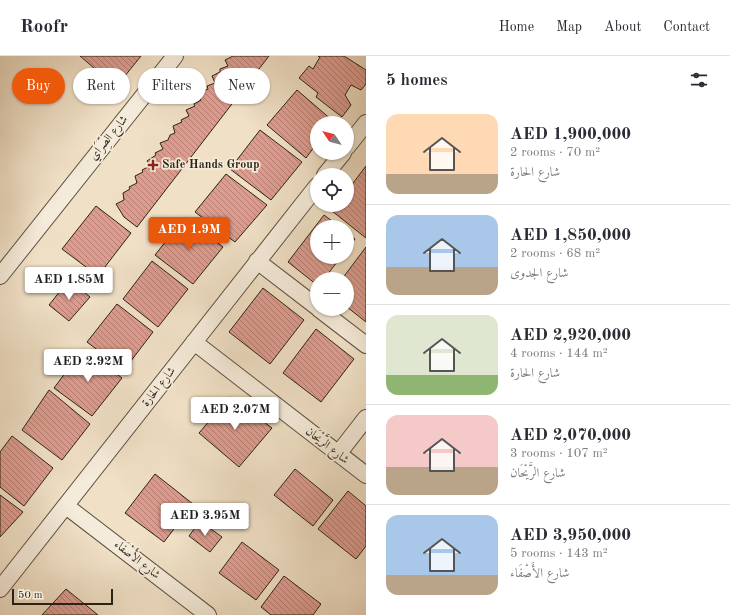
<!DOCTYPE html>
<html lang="en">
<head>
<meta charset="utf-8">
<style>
  body { margin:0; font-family:"Old Standard TT",Amiri,serif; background:#f7f7f7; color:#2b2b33; height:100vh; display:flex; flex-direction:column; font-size:15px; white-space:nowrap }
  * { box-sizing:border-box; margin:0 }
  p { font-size:13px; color:#7c7c81 }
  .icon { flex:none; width:22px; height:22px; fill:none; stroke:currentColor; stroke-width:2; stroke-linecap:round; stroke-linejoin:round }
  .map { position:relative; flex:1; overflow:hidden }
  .sheet { display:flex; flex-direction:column; background:#fff; width:364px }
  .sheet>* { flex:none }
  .banner { position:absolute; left:12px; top:12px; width:294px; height:36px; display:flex; gap:8px }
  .needle { width:26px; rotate:305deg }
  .fabs { position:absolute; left:310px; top:60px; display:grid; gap:8px }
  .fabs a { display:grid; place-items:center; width:44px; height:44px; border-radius:50%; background:#fff; box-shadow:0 1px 3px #0004; font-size:20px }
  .scale { position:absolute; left:12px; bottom:10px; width:101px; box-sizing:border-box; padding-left:4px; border:2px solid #2d2216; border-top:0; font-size:11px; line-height:14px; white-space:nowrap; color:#2d2216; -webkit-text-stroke:3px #f5ebda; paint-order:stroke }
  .price { position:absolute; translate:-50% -34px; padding:0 9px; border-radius:4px; background:#fff; color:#222; font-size:13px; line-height:26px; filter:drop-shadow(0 1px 2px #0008) }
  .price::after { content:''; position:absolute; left:50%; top:24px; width:12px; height:9px; margin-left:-6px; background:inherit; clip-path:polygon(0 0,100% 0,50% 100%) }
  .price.active { background:#ea580c; color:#fff }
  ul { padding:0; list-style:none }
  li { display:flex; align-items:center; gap:12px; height:100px; padding:0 20px }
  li+li { border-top:1px solid #e1e1e2 }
  li span { display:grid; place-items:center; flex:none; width:112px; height:80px; border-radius:12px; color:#555 }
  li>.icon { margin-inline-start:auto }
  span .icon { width:48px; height:48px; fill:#fffc; stroke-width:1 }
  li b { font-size:17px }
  h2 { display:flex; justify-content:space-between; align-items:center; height:48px; padding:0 20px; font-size:17px }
  .pill { padding:0 14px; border-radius:18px; background:#fff; box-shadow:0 1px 3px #0004; font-size:14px; line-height:36px }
  .pill.active { background:#ea580c; color:#fff }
  header { display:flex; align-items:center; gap:24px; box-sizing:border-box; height:56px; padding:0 20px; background:#fff; border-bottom:1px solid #e1e1e2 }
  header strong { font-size:19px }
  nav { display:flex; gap:22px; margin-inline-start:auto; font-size:14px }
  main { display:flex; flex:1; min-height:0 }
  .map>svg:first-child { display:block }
</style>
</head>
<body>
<header>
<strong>Roofr</strong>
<nav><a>Home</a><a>Map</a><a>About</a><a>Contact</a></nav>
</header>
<main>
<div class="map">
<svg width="366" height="559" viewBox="0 0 366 559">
  <defs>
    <pattern id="building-back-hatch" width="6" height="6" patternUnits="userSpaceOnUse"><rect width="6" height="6" fill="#de9c8f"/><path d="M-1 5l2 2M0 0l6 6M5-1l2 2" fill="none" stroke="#b47f74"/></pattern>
  </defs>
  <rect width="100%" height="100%" fill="#f0e0c6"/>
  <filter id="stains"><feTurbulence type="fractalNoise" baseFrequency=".005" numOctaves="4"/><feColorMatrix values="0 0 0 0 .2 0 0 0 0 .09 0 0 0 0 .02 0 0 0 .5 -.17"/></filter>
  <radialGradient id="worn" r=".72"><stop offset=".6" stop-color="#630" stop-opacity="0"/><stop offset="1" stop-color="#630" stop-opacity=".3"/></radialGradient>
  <path fill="url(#building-back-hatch)" stroke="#2d2216" d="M80,0H141L116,31Z
    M233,0H269L137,171L124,161L116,148L124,144L123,137L130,133L129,131L137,127L135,120L143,116L142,114L150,110L147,105L156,99L155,97L163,93L160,87L168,84L170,79L175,77L173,70L182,66L181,64L189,60L186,54L195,50L194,48L201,44L199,37L208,33L207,30L215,27L212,20L220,16V13L228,10L225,4Z
    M318,0H344L366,14V28L361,34L351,29L345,39L351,49L342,61L316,41L318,37L299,22L309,10L313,13L320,1Z
    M297,34L333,65L332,67H317V87L306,102L267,69Z
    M260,74L302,106L271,144L230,113Z
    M366,110V182L332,155L336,149H347V135Z
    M226,118L267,149L235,186L195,156Z
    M96,150L131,177L98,220L62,193Z
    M324,159L340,171H317V201H341L324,223H317V229L288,206Z
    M185,161L223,191L193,228L155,199Z
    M347,176L355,183L347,193Z
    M366,191V266L347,251V223H342Z
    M152,205L188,233L158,271L123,243Z
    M69,224L90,241L69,265L49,249Z
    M263,232L304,264L270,308L229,276Z
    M117,248L153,276L124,314L87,286Z
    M316,273L354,303L321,346L283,317Z
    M83,293L122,322L92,360L54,332Z
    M49,334L90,368L62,404L22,374Z
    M230,341L272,372L239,411L199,377Z
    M12,380L53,412L24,450L0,431V396Z
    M295,413L333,444L313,470L274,439Z
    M155,418L193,448L164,486L125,457Z
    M348,435L366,450V490L356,503L318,473Z
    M0,439L23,456L0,481Z
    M200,465L222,481L210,496L189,480Z
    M242,486L279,514L256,544L219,517Z
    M284,520L321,548L313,559H271L261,551Z
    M66,533L98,559H42Z"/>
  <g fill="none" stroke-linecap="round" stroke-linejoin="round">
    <g stroke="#5e5242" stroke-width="18">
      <path id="minor" d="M347,91L366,67
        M325,119L343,97
        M257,205L317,251
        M0,220L175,0
        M319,253L366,289
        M194,286L366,419
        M338,398L366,362
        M66,450L208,559
        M0,533L317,130"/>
    </g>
    <use href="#minor" stroke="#f5ebda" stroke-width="16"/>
  </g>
  <path fill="#8f2418" stroke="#f5ebda" stroke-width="1.5" d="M151 103h4v4h4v4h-4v4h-4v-4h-4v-4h4z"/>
  <g text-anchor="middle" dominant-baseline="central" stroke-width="3.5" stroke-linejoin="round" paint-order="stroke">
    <g font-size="12" fill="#2d2216" stroke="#f5ebda">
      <text transform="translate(109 82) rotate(-51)">شارع الصِّرَاي</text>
      <text transform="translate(159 331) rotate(-52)">شارع الحارة</text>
      <text transform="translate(327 390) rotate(38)">شارع الرَّيْحَان</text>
      <text transform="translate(137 504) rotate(38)">شارع الأَصْفَاء</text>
    </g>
    <g font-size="12" font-weight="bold" fill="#2d2216" stroke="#f5ebda" text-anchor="start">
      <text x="162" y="109">Safe Hands Group</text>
    </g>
  </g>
  <rect width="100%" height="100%" filter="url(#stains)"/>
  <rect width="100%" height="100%" fill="url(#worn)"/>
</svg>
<div class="fabs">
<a><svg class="needle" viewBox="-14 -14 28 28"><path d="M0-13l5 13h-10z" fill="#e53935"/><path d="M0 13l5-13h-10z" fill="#7c7c81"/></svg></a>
<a><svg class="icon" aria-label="locate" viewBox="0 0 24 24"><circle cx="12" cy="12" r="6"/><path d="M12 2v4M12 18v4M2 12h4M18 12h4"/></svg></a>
<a>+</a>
<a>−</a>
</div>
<div class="scale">50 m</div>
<b class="price active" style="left:189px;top:195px">AED 1.9M</b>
<b class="price" style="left:69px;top:245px">AED 1.85M</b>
<b class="price" style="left:88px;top:327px">AED 2.92M</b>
<b class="price" style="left:235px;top:375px">AED 2.07M</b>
<b class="price" style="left:205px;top:481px">AED 3.95M</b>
<div class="banner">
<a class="pill active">Buy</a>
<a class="pill">Rent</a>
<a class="pill">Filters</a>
<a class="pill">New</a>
</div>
</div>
<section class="sheet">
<h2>5 homes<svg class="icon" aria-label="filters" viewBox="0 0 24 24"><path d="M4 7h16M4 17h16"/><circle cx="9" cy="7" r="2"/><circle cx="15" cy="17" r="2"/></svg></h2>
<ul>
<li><span style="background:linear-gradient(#ffd9b3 75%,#b9a48a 0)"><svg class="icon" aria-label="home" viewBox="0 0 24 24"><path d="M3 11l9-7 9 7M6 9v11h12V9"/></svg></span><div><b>AED 1,900,000</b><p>2 rooms · 70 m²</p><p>شارع الحارة</p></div></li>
<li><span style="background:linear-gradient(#a9c7e8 65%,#b9a48a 0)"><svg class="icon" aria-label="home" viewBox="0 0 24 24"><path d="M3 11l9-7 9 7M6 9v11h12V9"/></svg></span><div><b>AED 1,850,000</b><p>2 rooms · 68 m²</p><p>شارع الجدوى</p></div></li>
<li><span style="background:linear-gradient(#dfe7d0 75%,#8fb573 0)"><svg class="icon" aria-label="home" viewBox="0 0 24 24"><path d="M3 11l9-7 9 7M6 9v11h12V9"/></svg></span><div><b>AED 2,920,000</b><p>4 rooms · 144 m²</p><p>شارع الحارة</p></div></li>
<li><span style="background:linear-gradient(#f6c9c9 65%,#b9a48a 0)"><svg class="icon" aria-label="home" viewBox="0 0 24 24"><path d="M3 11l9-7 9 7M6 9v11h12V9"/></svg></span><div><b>AED 2,070,000</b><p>3 rooms · 107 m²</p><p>شارع الرَّيْحَان</p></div></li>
<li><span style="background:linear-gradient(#a9c7e8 75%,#b9a48a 0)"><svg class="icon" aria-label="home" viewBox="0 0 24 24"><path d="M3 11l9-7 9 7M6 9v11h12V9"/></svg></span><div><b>AED 3,950,000</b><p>5 rooms · 143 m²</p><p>شارع الأَصْفَاء</p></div></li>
</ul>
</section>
</main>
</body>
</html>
